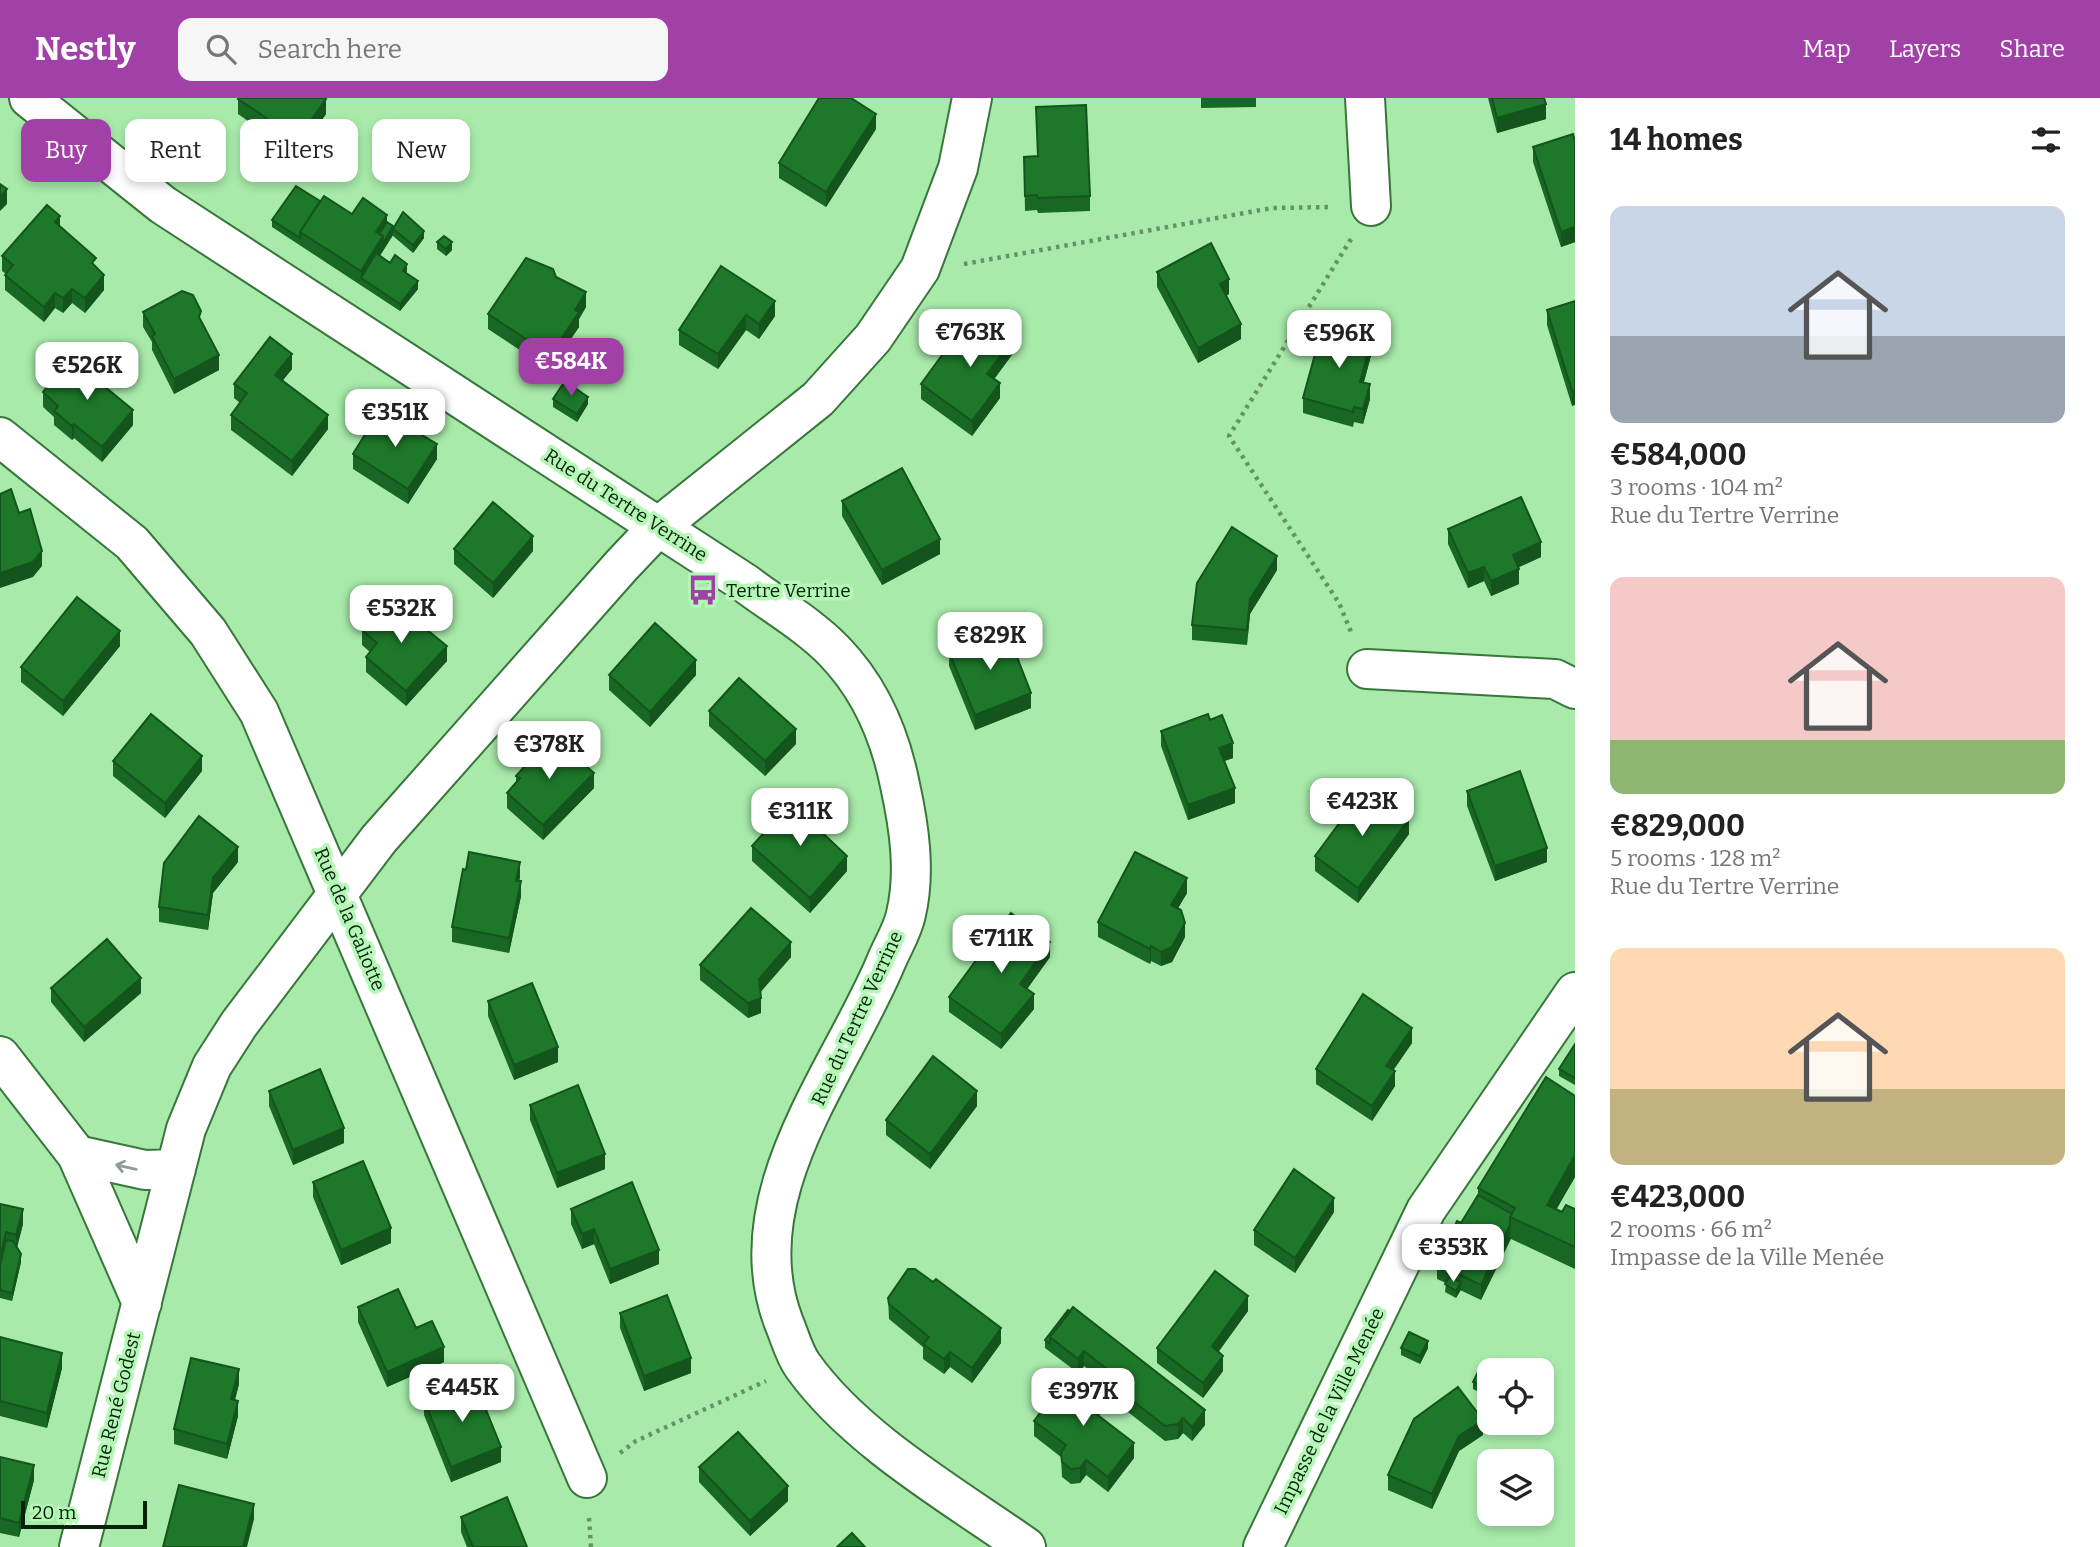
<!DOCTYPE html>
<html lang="en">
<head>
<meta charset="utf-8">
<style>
  body { margin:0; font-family:Bitter,serif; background:#f6f6f6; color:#222; height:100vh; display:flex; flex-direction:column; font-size:26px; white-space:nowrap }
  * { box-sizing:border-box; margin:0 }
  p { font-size:23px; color:#767676 }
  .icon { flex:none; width:38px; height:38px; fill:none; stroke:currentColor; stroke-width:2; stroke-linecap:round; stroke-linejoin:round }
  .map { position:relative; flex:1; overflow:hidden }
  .drawer { display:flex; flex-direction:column; background:#fff; width:525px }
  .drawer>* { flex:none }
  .banner { position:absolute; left:21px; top:21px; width:665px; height:63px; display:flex; gap:14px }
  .tools { position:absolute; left:1477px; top:1260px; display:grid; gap:14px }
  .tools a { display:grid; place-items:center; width:77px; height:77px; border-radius:14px; background:#fff; box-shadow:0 4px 10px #0003; font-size:35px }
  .scale { position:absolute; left:21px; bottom:18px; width:126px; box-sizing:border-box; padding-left:7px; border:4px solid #08220a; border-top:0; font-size:19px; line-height:24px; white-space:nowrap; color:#08220a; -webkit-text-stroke:5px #b5f7b7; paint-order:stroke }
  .price { position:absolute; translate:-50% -60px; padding:0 16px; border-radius:14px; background:#fff; color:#222; font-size:23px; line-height:46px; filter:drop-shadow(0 2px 4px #0008) }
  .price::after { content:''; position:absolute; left:50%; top:42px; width:21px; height:16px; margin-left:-10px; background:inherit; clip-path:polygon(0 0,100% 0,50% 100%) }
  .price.on { background:#a141a8; color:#fff }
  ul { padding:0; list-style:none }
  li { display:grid; align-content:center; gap:14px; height:371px; padding:0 35px }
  li span { display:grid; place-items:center; height:217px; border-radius:14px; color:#555 }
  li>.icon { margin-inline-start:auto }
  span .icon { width:126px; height:126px; fill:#fffc; stroke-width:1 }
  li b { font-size:30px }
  h2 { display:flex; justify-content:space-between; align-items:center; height:84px; padding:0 35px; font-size:30px }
  .chip { padding:0 24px; border-radius:14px; background:#fff; box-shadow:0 4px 10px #0003; font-size:24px; line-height:63px }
  .chip.on { background:#a141a8; color:#fff }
  header { display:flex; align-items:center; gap:42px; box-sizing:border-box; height:98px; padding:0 35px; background:#a141a8; color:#fff }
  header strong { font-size:33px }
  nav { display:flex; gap:38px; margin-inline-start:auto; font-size:24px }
  .search { width:490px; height:63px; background:#f6f6f6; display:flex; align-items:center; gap:18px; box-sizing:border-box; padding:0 24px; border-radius:14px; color:#767676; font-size:26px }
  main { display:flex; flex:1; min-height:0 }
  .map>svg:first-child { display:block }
</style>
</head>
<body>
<header>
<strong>Nestly</strong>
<div class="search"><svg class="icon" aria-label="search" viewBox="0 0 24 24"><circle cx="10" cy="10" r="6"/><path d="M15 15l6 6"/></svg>Search here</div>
<nav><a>Map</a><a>Layers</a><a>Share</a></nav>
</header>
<main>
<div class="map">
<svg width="1575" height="1449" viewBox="0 0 1575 1449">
  <rect width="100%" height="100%" fill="#a8eaaa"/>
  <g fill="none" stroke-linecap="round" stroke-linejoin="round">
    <g stroke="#38763c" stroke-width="42">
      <path id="minor" d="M29,0L163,107L745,485C774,507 809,527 834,553C870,590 890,637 900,687C909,728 916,774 906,816C903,832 892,849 886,864C839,976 735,1098 784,1225C790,1239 794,1256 803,1268C856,1342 952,1397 1026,1449
        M1365,0L1371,108
        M0,339L132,445L208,534L259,614L587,1380
        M1367,571L1555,581L1575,591
        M0,958L77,1057L142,1205
        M77,1057L145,1072L176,1071
        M79,1449L186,1031L212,968L239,926L379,741L622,467L658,429L818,301L873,240L920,171L958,70L972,0
        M1263,1449L1426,1112L1575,894"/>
    </g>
    <path stroke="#649466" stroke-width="4.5" stroke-dasharray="3.5 5" stroke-linecap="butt" d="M1351,141L1229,338L1339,505L1351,534
      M964,166L1272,110L1332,109
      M620,1355L636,1343L766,1283
      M589,1420L591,1449"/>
    <use href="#minor" stroke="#fff" stroke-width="38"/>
  </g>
  <path fill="#196724" d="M1201,0H1256V9L1201,10Z
    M1488,0H1544L1546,21L1497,35Z
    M238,1L326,16L289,68L265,51V35L238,16Z
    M876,31L826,109L779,80V65Z
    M1575,43V144L1561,149L1533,64V49Z
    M1024,59L1090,98V113L1038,115L1037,112L1025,113Z
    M320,103L352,116L387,124L393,128L424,140L413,155L393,138V137L380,158L407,174L406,175L418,191L400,213L272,129V122Z
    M60,129L96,169L104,192L85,215L72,205L63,215L55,210L44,224L5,192V177L6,176L2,173V158Z
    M437,144L452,152L446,158L437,151Z
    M1157,174L1229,196L1226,198L1241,241L1198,265L1157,189Z
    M556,179L586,209L579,221V229L550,272L488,231V216Z
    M775,203V218L759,241L746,232L718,271L679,247V232Z
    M1575,203L1572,308L1547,227V212Z
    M143,214L201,223L219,272L174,296L152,252V244L143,229Z
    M955,254H1014L994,281L1000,300L972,338L921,301V286Z
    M1372,254L1364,284L1370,301L1363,326L1354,324L1353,329L1303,315V300Z
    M292,271L283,282L328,331L292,378L231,332V317L240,305L234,300V286Z
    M91,278L133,327L102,364L74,340L72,342L54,327V319L43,309V294Z
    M553,301L588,306L577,324L553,309Z
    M353,356L437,361L408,406L353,371Z
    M842,403L940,456L882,487L842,418Z
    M1448,431L1541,459L1518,469L1519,486L1491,498L1484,483L1468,490L1448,446Z
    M454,451L533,453L493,500L454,466Z
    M1277,472L1250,516L1247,547L1192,542V527Z
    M362,532L447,563L406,608L366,574V559L370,554L362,547Z
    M120,548L63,618L21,584V569Z
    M949,554L1031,610L975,632L949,568Z
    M609,577H696L650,629L609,592Z
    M709,613L796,646L765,678L709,628Z
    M1210,622L1233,660L1224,663L1235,705L1188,722L1161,648V633Z
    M113,663L202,673L165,720L113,678Z
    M516,678L594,690L543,742L507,710V695L516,684Z
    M1467,693L1547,764L1495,783L1467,708Z
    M1409,736L1358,805L1315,773V758Z
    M752,748L847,773L810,815L752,763Z
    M238,764L213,795L208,832L159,824V809Z
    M520,779L519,783L521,798L509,855L452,844V829Z
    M1187,795L1178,810L1185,839L1172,864L1161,868L1151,863L1150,866L1098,839V824Z
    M791,859L760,894L761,915L748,920L700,882V867Z
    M1050,859L1027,891L1034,911L1001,951L949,914V899Z
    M51,890L141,895L84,944L51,904Z
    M488,903L558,964L514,982L488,918Z
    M1412,945L1393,972L1395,988L1372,1023L1316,986V971Z
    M1575,946V987L1559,978V971Z
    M269,993L344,1045L293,1067L269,1008Z
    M1575,998V1079L1556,1111L1562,1114L1575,1111V1171L1511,1141L1481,1202L1460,1192L1456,1200L1445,1194L1446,1185L1437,1181V1166L1478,1097V1090Z
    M530,1007L605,1071L557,1090L530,1022Z
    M977,1008L930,1071L886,1037V1022Z
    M313,1084L391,1145L341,1167L313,1099Z
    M0,1106L23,1126L17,1150L21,1164L12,1203L0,1200Z
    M571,1111L659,1166L610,1186L594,1146L582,1151L571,1126Z
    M1334,1114L1295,1175L1254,1147V1132Z
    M888,1200L1001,1245L972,1285L950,1269L944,1276L923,1261V1249L889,1221Z
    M358,1209L416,1230L444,1264L387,1289L358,1224Z
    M1068,1212L1205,1327L1192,1343L1183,1335L1178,1341L1165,1343L1119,1307L1118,1294L1084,1268L1078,1275L1045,1250V1242Z
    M1248,1213L1218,1253L1223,1273L1203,1300L1157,1265V1250Z
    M620,1215L691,1275L644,1293L620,1230Z
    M0,1239L62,1270L47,1330L0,1318Z
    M1401,1250H1428L1420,1266L1401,1257Z
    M1489,1272V1299L1473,1291V1284Z
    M239,1286L235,1302L238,1318L227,1361L174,1346V1331Z
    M424,1302L501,1364L451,1384L424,1317Z
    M1104,1310L1099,1318L1134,1360L1108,1394L1086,1377L1080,1385L1071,1386L1062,1379L1061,1359L1034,1338V1323Z
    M1483,1337L1459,1353L1432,1411L1388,1392V1377Z
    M0,1359L34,1382L19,1439L0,1435Z
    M699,1369L788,1403L750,1438L699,1384Z
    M461,1419L527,1449H467L461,1434Z"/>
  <path fill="#14541d" d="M326,1V16L289,68V53Z
    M1546,6V21L1497,35V20Z
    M876,16V31L826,109V94Z
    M7,91V106L0,113V99Z
    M387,117V132L380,143L376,134Z
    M60,118V133L55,124Z
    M393,128V137L364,182L361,180V173L383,138Z
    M1575,129V144L1561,149V134Z
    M424,133V140L413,155V147Z
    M452,144V152L446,158V151Z
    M407,166V174L403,180V173Z
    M104,177V192L85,215V200Z
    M1229,181V196L1220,201V186Z
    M418,183V191L400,213V206Z
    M72,191V205L63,215V200Z
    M586,194V209L579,221V229L550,272V257Z
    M55,195V210L44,224V209Z
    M775,203V218L759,241V226Z
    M746,217V232L718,271V256Z
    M1241,226V241L1198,265V250Z
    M1014,239V254L987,291V276Z
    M1372,239V254L1360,298V284Z
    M292,256V271L275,292V277Z
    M219,257V272L174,296V281Z
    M1000,285V300L972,338V323Z
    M1370,286V301L1363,326V311Z
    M1575,292V307L1572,308V293Z
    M588,299V306L577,324V316Z
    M133,312V327L102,364V349Z
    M328,317V331L292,378V363Z
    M74,326V340L72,342V328Z
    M437,346V361L408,406V391Z
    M533,438V453L493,500V485Z
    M940,441V456L882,487V472Z
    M1541,444V459L1513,472V457Z
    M42,453V468L33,479L0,490V475Z
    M1277,458V472L1250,516L1247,547L1250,501Z
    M1484,469V483L1468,490V475Z
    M1519,471V486L1491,498V483Z
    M120,533V548L63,618V603Z
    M447,548V563L406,608V593Z
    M696,562V577L650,629V614Z
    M1031,595V610L975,632V617Z
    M796,631V646L765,678V663Z
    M1233,645V660L1219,665V650Z
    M202,658V673L165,720V705Z
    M594,675V690L543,742V727Z
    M1235,690V705L1188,722V707Z
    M818,716V731L812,740V725Z
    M1409,721V736L1358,805V790Z
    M238,749V764L213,795L208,832V817L213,780Z
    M1547,750V764L1495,783V768Z
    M847,758V773L810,815V800Z
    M520,764V779L516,798V783Z
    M1187,780V795L1171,822V807Z
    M521,783V798L509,855V840Z
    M1185,825V839L1172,864L1161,868V854Z
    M791,844V859L759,896V881Z
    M1050,844V859L1020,901V886Z
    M1151,848V863L1150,866V851Z
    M141,880V895L84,944V929Z
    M1034,896V911L1001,951V936Z
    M761,900V915L748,920V905Z
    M1412,930V945L1386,983V968Z
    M558,949V964L514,982V967Z
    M1395,973V988L1372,1023V1008Z
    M977,993V1008L930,1071V1056Z
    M344,1030V1045L293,1067V1052Z
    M605,1056V1071L557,1090V1075Z
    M1575,1057V1079L1547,1128V1107Z
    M1334,1100V1114L1295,1175V1160Z
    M23,1111V1126L16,1152V1137Z
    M1510,1127V1141L1481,1202V1187Z
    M391,1130V1145L341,1167V1152Z
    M594,1131V1146L582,1151V1136Z
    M6,1134V1149L0,1175V1160Z
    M659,1152V1166L610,1186V1171Z
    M21,1156V1164L12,1203V1195Z
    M1461,1184V1192L1456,1200V1193Z
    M1248,1198V1213L1212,1263V1248Z
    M1001,1230V1245L972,1285V1270Z
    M1428,1243V1250L1420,1266V1258Z
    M444,1249V1264L387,1289V1274Z
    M1084,1253V1268L1078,1275V1261Z
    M950,1254V1269L944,1276V1261Z
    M62,1255V1270L47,1330V1315Z
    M1223,1258V1273L1203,1300V1285Z
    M691,1260V1275L644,1293V1278Z
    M239,1271V1286L231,1316V1301Z
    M1104,1296V1310L1091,1327V1312Z
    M238,1303V1318L227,1361V1346Z
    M1205,1312V1327L1192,1343V1329Z
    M1183,1320V1335L1178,1341V1326Z
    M1483,1322V1337L1459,1353L1432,1411V1396L1459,1338Z
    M1134,1345V1360L1108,1394V1379Z
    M501,1349V1364L451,1384V1369Z
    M1086,1362V1377L1080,1385V1370Z
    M34,1367V1382L19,1439V1425Z
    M788,1388V1403L750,1438V1423Z
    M254,1406V1421L247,1449H243Z"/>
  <path fill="#1d782a" stroke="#14541d" stroke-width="2" d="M239,0H324L326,1L289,53L265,36L272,24L238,1Z
    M819,0H851L876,16L826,94L779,65Z
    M1492,0H1544L1546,6L1497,20Z
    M1086,7L1090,98L1038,100L1037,97L1025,98L1024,59L1038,58L1036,9Z
    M1573,36L1575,43V129L1561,134L1533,49Z
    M0,86L7,91L0,99Z
    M296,88L320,103L300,134V140L272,122Z
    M324,98L352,116L363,100L387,117L376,134L383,138L361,173L300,134Z
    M47,107L60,118L55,124L96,160L92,165L104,177L85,200L72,191L63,200L55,195L44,209L5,177L13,167L2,158Z
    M403,114L424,133L413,147L393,131Z
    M387,124L393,128L383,145V138L379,136Z
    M444,138L452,144L446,151L437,144Z
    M1211,145L1229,181L1220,186L1241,226L1198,250L1157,174Z
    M376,155L390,165L395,157L407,166L403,173L418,183L400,206L361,180Z
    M526,160L553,171L556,179L586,194L575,212L579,214L550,257L488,216Z
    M721,168L775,203L759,226L746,217L718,256L679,232Z
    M182,193L193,197L201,213L199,219L219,257L174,281L152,238L155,236L143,214Z
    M1575,203V292L1572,293L1547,212Z
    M982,216L1014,239L987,276L1000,285L972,323L921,286L948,249L955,254Z
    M1323,227L1372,239L1360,284L1370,286L1363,311L1354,309L1353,314L1303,300Z
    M270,239L292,256L275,277L328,317L292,363L231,317L247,295L234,286Z
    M75,255L91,269L87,274L133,312L102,349L74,326L72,328L54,313L58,308L43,294Z
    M565,283L588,299L577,316L553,301Z
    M380,312L437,346L408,391L353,356Z
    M902,370L940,441L882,472L842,403Z
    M11,391L19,415L30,411L42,453L33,464L0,475V396Z
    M1521,399L1541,444L1513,457L1519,471L1491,483L1484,469L1468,475L1448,431Z
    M493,404L533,438L493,485L454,451Z
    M1232,429L1277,458L1250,501L1247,532L1192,527L1197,485Z
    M77,499L120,533L63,603L21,569Z
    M389,501L447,548L406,593L366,559L377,545L362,532Z
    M655,525L696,562L650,614L609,577Z
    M1006,531L1031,595L975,617L949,554Z
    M739,580L796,631L765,663L709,613Z
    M151,616L202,658L165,705L113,663Z
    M1208,616L1210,622L1222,617L1233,645L1219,650L1235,690L1188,707L1161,633Z
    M552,638L594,675L543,727L507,695L520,680L516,678Z
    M1520,673L1547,750L1495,768L1467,693Z
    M1366,689L1409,721L1358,790L1315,758Z
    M798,697L818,716L812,725L847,758L810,800L752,748Z
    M199,718L238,749L213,780L208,817L159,809L164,765Z
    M469,754L520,764L516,783H521L509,840L452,829L463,771L466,772Z
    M1135,754L1187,780L1171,807L1181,812L1185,825L1172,849L1161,854L1151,848L1150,851L1098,824Z
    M751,810L791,844L759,881L761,900L748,905L700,867Z
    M1011,815L1050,844L1020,886L1034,896L1001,936L949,899Z
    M107,841L141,880L84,929L51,890Z
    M532,885L558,949L514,967L488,903Z
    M1363,896L1412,930L1386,968L1395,973L1372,1008L1316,971Z
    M1575,946V980L1559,971Z
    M933,958L977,993L930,1056L886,1022Z
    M320,971L344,1030L293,1052L269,993Z
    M1546,979L1575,998V1057L1547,1107L1562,1114L1566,1107L1575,1111V1149L1510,1119L1515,1110L1478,1090Z
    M578,987L605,1056L557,1075L530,1007Z
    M363,1063L391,1130L341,1152L313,1084Z
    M1294,1071L1334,1100L1295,1160L1254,1132Z
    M632,1084L659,1152L610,1171L594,1131L582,1136L571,1111Z
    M1478,1097L1512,1116L1510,1119V1127L1481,1187L1437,1166L1457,1123L1461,1125Z
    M0,1106L23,1111L16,1137L6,1134L0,1160Z
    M6,1142L13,1143L21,1156L12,1195L0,1192V1168Z
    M908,1171H915L933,1184L936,1181L1001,1230L972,1270L950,1254L944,1261L923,1246L929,1239L889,1206L888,1200Z
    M1215,1173L1248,1198L1212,1248L1223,1258L1203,1285L1157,1250Z
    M1449,1179L1461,1184L1456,1193L1445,1186Z
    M398,1191L416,1230L432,1223L444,1249L387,1274L358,1209Z
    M667,1197L691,1260L644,1278L620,1215Z
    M1073,1209L1205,1312L1192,1329L1183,1320L1178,1326L1165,1328L1119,1292L1118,1280L1084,1253L1078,1261L1050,1239Z
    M1068,1212L1070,1214L1050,1239V1246L1045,1242Z
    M1409,1234L1428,1243L1420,1258L1401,1250Z
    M0,1239L62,1255L47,1315L0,1303Z
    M191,1260L239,1271L231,1301L238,1303L227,1346L174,1331Z
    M1481,1268L1491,1272H1489V1291L1473,1284Z
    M1077,1276L1104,1296L1091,1312L1134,1345L1108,1379L1086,1362L1080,1370L1071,1371L1062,1364L1061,1355L1066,1347L1034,1323L1060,1288L1065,1291Z
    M474,1282L501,1349L451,1369L424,1302Z
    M1458,1289L1483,1322L1459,1338L1432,1396L1388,1377L1414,1321Z
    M738,1334L788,1388L750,1423L699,1369Z
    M0,1359L34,1367L19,1425L0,1420Z
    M179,1387L254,1406L243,1449H163Z
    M507,1399L527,1449H473L461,1419Z
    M852,1435L865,1449H837Z"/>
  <defs><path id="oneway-shaft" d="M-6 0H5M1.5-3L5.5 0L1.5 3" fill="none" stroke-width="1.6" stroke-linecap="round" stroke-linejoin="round" transform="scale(1.75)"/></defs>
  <use stroke="#909c91" href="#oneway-shaft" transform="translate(126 1069) rotate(-167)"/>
  <defs>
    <g id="bus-bare" transform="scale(2.415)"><path d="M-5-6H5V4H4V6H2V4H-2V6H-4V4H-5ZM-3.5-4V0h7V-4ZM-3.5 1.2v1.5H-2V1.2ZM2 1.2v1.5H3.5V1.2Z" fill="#a141a8" stroke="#b5f7b7" stroke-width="2.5" paint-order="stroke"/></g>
  </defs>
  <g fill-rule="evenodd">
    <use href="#bus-bare" x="703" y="492"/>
  </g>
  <g text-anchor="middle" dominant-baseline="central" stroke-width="7" stroke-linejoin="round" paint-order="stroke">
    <g font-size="19" fill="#08220a" stroke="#b5f7b7">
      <text transform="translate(626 407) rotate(33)">Rue du Tertre Verrine</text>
      <text transform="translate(350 821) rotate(67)">Rue de la Galiotte</text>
      <text transform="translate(857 920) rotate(-65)">Rue du Tertre Verrine</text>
      <text transform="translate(116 1307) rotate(-76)">Rue René Godest</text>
      <text transform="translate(1329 1313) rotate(-64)">Impasse de la Ville Menée</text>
    </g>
    <g font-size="19" fill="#08220a" stroke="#b5f7b7" text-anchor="start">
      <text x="726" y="492">Tertre Verrine</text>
    </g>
  </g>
</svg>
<div class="tools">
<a><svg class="icon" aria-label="locate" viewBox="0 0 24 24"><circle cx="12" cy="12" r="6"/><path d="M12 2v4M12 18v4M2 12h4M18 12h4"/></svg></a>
<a><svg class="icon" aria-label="layers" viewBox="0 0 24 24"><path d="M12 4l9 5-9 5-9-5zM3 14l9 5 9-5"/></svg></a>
</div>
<div class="scale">20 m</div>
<b class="price" style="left:970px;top:271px">€763K</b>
<b class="price" style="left:1339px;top:272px">€596K</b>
<b class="price on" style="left:571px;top:300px">€584K</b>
<b class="price" style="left:87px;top:304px">€526K</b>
<b class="price" style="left:395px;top:351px">€351K</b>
<b class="price" style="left:401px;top:547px">€532K</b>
<b class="price" style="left:990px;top:574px">€829K</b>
<b class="price" style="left:549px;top:683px">€378K</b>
<b class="price" style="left:1362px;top:740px">€423K</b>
<b class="price" style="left:800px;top:750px">€311K</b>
<b class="price" style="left:1001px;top:877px">€711K</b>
<b class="price" style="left:1453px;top:1186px">€353K</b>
<b class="price" style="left:462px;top:1326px">€445K</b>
<b class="price" style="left:1083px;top:1330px">€397K</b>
<div class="banner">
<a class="chip on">Buy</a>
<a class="chip">Rent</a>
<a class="chip">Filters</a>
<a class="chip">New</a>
</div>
</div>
<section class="drawer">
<h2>14 homes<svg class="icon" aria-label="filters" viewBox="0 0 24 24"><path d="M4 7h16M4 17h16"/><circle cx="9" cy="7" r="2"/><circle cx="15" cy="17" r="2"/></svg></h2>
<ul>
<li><span style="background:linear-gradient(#c9d6e8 60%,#9aa5b1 0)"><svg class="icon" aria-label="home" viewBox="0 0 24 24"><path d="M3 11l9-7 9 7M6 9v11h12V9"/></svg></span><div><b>€584,000</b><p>3 rooms · 104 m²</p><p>Rue du Tertre Verrine</p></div></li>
<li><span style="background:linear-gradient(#f6c9c9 75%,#8fb573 0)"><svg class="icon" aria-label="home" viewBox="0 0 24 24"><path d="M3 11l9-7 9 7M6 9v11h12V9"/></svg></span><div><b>€829,000</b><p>5 rooms · 128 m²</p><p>Rue du Tertre Verrine</p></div></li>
<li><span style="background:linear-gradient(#ffd9b3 65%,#c2b280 0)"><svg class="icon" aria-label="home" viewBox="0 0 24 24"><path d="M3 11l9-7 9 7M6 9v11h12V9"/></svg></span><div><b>€423,000</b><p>2 rooms · 66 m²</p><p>Impasse de la Ville Menée</p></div></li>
</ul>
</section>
</main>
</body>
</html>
